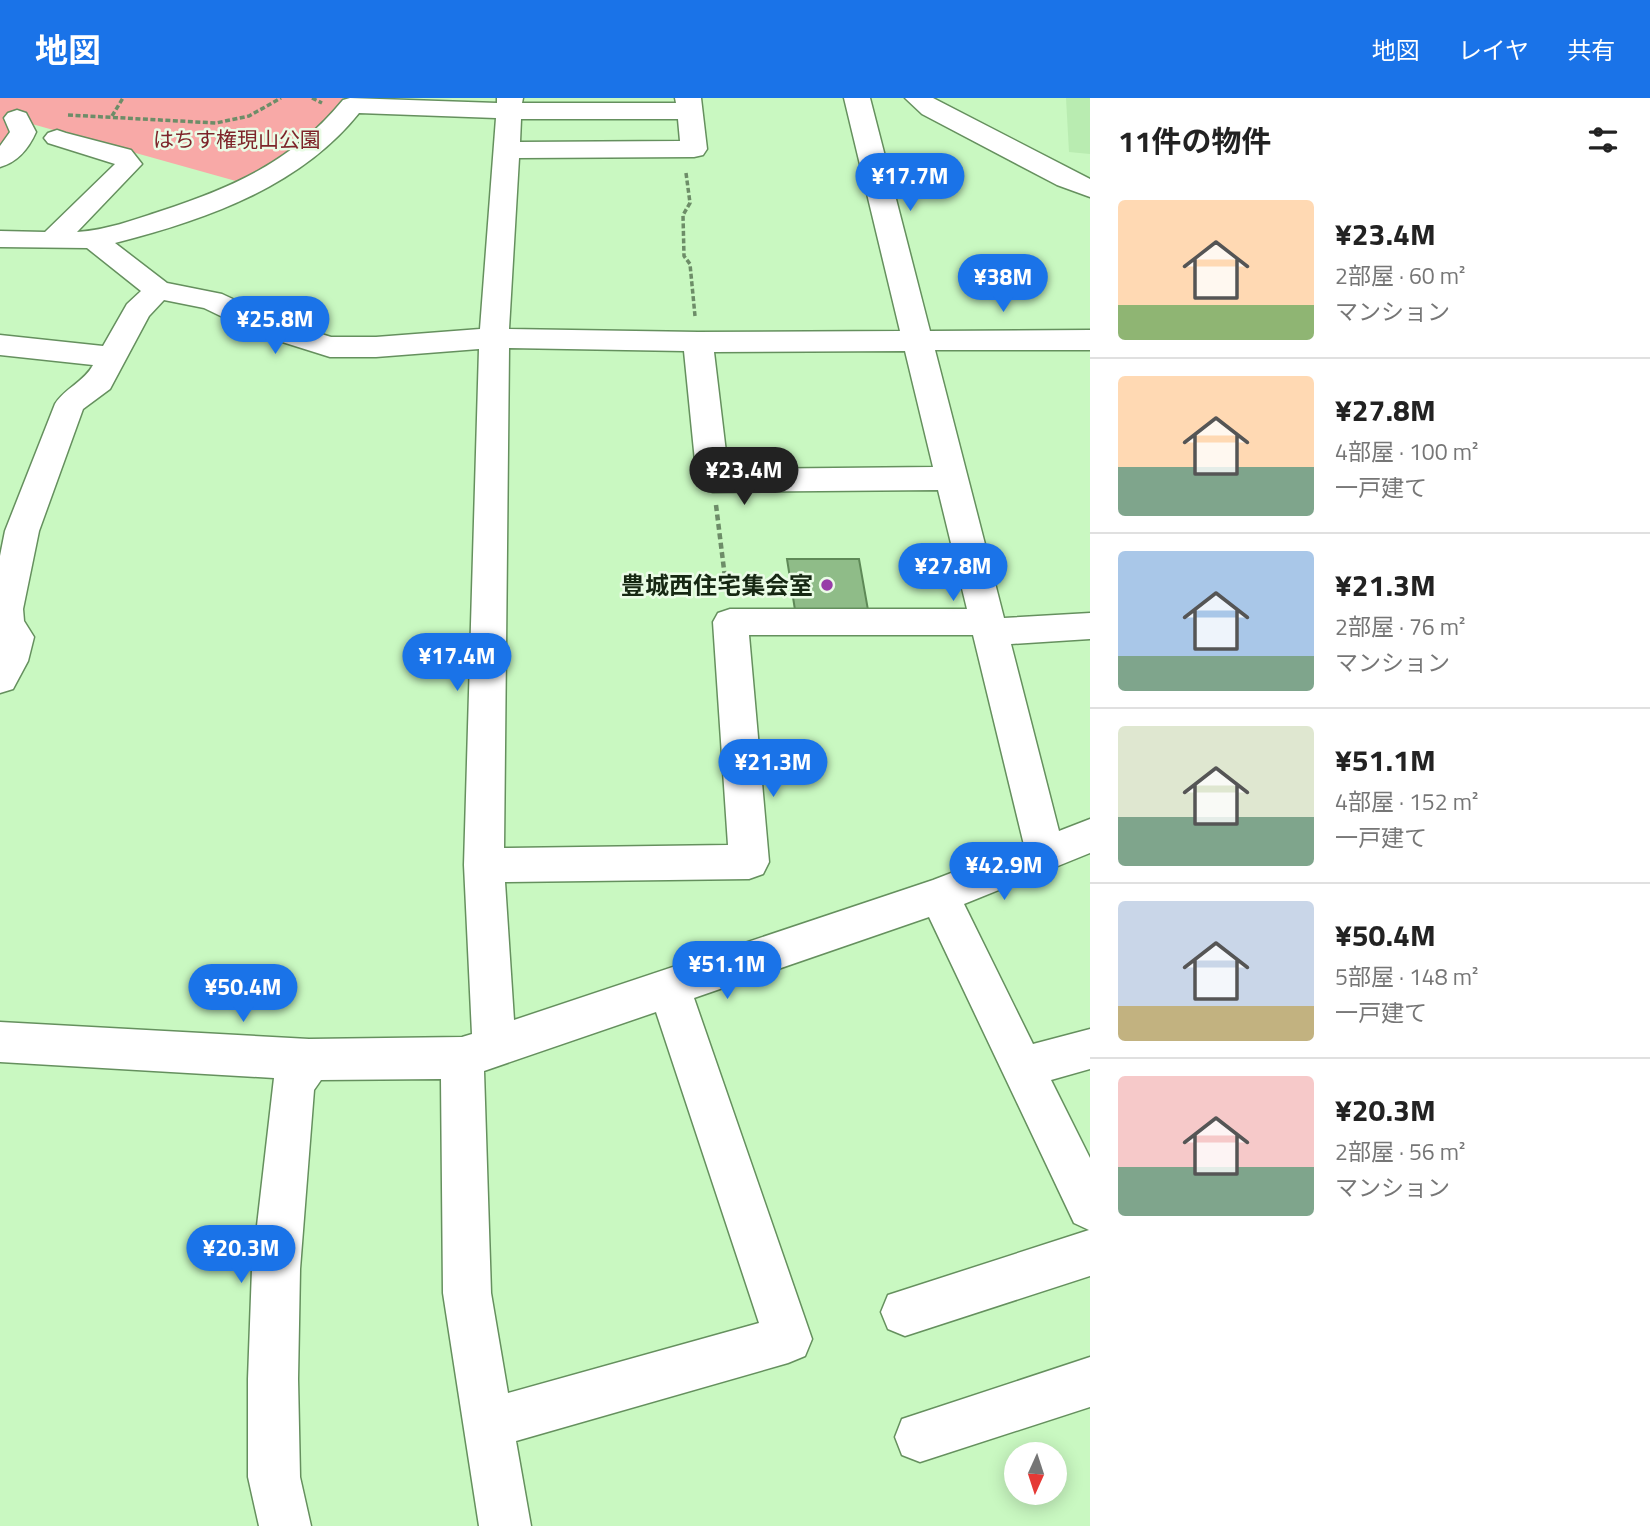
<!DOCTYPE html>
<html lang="ja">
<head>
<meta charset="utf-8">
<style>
  body { margin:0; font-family:"Titillium Web","Noto Sans JP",sans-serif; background:#f6f6f6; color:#222; height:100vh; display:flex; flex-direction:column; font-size:26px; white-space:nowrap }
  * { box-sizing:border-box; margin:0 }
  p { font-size:23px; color:#767676 }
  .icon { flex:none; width:38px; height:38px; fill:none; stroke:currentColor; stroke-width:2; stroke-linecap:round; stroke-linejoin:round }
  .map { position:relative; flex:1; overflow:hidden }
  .sheet { display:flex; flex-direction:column; background:#fff; width:560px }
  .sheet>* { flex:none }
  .needle { width:46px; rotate:183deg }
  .buttons { position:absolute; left:1004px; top:1344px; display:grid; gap:14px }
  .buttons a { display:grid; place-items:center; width:63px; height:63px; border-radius:50%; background:#fff; box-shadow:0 4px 18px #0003; font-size:35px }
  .price { position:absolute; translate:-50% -60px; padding:0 16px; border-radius:24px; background:#1a73e8; color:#fff; font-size:23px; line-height:46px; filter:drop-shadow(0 2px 4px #0008) }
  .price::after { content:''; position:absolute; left:50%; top:42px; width:21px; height:16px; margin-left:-10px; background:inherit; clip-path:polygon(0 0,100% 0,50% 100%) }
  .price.selected { background:#222; color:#fff }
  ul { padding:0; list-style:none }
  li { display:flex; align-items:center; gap:21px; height:175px; padding:0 28px }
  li+li { border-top:2px solid #e0e0e0 }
  li span { display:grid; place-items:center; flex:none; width:196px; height:140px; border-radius:7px; color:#555 }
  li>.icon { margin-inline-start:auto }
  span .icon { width:84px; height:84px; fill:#fffc; stroke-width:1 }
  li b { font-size:30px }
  h2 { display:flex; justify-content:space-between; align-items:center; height:84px; padding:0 28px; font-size:30px }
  header { display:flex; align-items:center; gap:42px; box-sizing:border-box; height:98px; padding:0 35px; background:#1a73e8; color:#fff }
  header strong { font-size:33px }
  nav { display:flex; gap:38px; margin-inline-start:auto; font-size:24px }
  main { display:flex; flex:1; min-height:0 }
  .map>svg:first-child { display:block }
</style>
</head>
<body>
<header>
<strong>地図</strong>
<nav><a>地図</a><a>レイヤ</a><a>共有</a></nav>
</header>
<main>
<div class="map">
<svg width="1090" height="1428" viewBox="0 0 1090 1428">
  <rect width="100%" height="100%" fill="#c9f8c1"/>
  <path fill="#b9ecb1" d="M1066,0H1090V56L1069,54Z"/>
  <path fill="#f8a9a7" d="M0,0H343C323,38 279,64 243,85L32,26L0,54Z"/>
  <path fill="#8fbc88" stroke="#5e8957" stroke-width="2" d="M787,461H859L868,512H795Z"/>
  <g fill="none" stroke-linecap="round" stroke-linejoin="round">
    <g stroke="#65905e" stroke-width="3">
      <path id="minor" d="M350,0L497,5V0H523L522,5H676L675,0H701L707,51L703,57L694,59L519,60L509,231L698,234L900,233L844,0H870L930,233L1090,232V252H935L1004,520L1090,515V541L1011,546L1059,733L1090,721V755L964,806L1033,946L1090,931V971L1051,982L1090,1060V1178L905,1238L888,1231L881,1214L888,1197L1089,1132L1074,1125L929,819L694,900L812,1241L805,1258L788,1265L516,1343L531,1428H479L443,1195L441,981L321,982L314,992L300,1171L298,1281L300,1379L311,1428H259L248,1379V1281L252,1171L274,980L0,964V924L309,941L462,939L472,936L464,767L479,251L376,259H330L260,237L204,210L164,202L149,218L110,291L83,311L39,433L23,511L24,523L34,539L28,563L13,591L0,595V458L5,433L55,306C65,290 84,284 93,267L0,257V237L103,248L127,206L141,193L87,150L0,149V133L45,134L115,66L48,45L44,40L48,35L57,32L66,35L131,52L142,66L77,134C107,132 133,122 161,113C234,89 293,63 343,2ZM359,15L496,20L480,231L376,239H331L280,223L222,196L167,185L115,145C205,122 300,89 359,15ZM521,21H678L680,43L520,44ZM509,250L684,253L697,383L702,391L713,394L938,392L967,511H730L718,515L713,524L728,747L504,750ZM905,253L933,369L728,371L714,254ZM749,537H973L1024,747L933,782L514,922L505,784L749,781L763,776L769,764ZM656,914L759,1225L508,1295L491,1195L484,973Z
        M905,0H933L1090,81V99L1057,87L922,16Z
        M17,12L26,15L36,34C29,50 18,64 0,69V48L10,34L4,20L8,15Z
        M1090,1259V1309L920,1364L902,1357L895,1339L902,1321Z"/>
    </g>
    <path stroke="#6d8d68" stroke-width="3.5" stroke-dasharray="5 2.5" stroke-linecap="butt" d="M312,0L322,5
      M68,17L216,25L249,18L281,0
      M112,18L123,0
      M686,75L690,105L683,117L684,158L690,166L695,218"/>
    <path stroke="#6d8d68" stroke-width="4.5" stroke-dasharray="6 3.5" stroke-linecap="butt" d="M716,407L727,496"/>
    <use href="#minor" fill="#fff" fill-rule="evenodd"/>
  </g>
  <circle fill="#973da8" stroke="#eafce6" stroke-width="2.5" cx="827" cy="487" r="7"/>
  <g text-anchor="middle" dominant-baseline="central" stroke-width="5" stroke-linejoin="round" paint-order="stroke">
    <g font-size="21" fill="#7e242a" stroke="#eafce6">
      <text x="237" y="41">はちす権現山公園</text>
    </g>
    <g font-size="24" font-weight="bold" fill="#162813" stroke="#eafce6" text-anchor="end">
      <text x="813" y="487">豊城西住宅集会室</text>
    </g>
  </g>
</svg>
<div class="buttons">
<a><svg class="needle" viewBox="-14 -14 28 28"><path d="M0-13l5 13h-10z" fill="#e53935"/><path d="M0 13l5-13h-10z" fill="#767676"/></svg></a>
</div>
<b class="price" style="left:910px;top:115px">¥17.7M</b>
<b class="price" style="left:1003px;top:216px">¥38M</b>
<b class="price" style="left:275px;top:258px">¥25.8M</b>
<b class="price selected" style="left:744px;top:409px">¥23.4M</b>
<b class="price" style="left:953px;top:505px">¥27.8M</b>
<b class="price" style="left:457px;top:595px">¥17.4M</b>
<b class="price" style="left:773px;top:701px">¥21.3M</b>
<b class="price" style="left:1004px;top:804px">¥42.9M</b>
<b class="price" style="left:727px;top:903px">¥51.1M</b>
<b class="price" style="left:243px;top:926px">¥50.4M</b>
<b class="price" style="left:241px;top:1187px">¥20.3M</b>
</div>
<section class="sheet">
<h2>11件の物件<svg class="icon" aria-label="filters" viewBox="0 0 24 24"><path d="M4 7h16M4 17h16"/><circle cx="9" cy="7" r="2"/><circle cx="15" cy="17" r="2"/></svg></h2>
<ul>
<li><span style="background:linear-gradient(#ffd9b3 75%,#8fb573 0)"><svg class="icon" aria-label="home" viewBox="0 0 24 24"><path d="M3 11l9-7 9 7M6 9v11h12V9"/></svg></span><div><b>¥23.4M</b><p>2部屋 · 60 m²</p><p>マンション</p></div></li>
<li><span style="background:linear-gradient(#ffd9b3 65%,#7fa58c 0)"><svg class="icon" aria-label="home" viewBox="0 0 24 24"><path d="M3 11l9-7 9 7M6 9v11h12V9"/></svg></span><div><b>¥27.8M</b><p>4部屋 · 100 m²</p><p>一戸建て</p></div></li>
<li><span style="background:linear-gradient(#a9c7e8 75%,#7fa58c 0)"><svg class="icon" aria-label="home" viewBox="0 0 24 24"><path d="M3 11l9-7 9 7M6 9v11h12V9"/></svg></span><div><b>¥21.3M</b><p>2部屋 · 76 m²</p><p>マンション</p></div></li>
<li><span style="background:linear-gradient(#dfe7d0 65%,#7fa58c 0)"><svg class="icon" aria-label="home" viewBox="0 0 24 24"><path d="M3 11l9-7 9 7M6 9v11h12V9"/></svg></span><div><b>¥51.1M</b><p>4部屋 · 152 m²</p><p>一戸建て</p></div></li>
<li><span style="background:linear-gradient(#c9d6e8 75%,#c2b280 0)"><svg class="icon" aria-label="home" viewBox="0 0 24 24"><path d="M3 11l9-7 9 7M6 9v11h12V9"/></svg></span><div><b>¥50.4M</b><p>5部屋 · 148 m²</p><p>一戸建て</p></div></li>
<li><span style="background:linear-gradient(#f6c9c9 65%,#7fa58c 0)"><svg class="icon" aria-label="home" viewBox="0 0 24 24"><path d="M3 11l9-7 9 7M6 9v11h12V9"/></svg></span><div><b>¥20.3M</b><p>2部屋 · 56 m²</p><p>マンション</p></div></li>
</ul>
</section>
</main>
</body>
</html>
